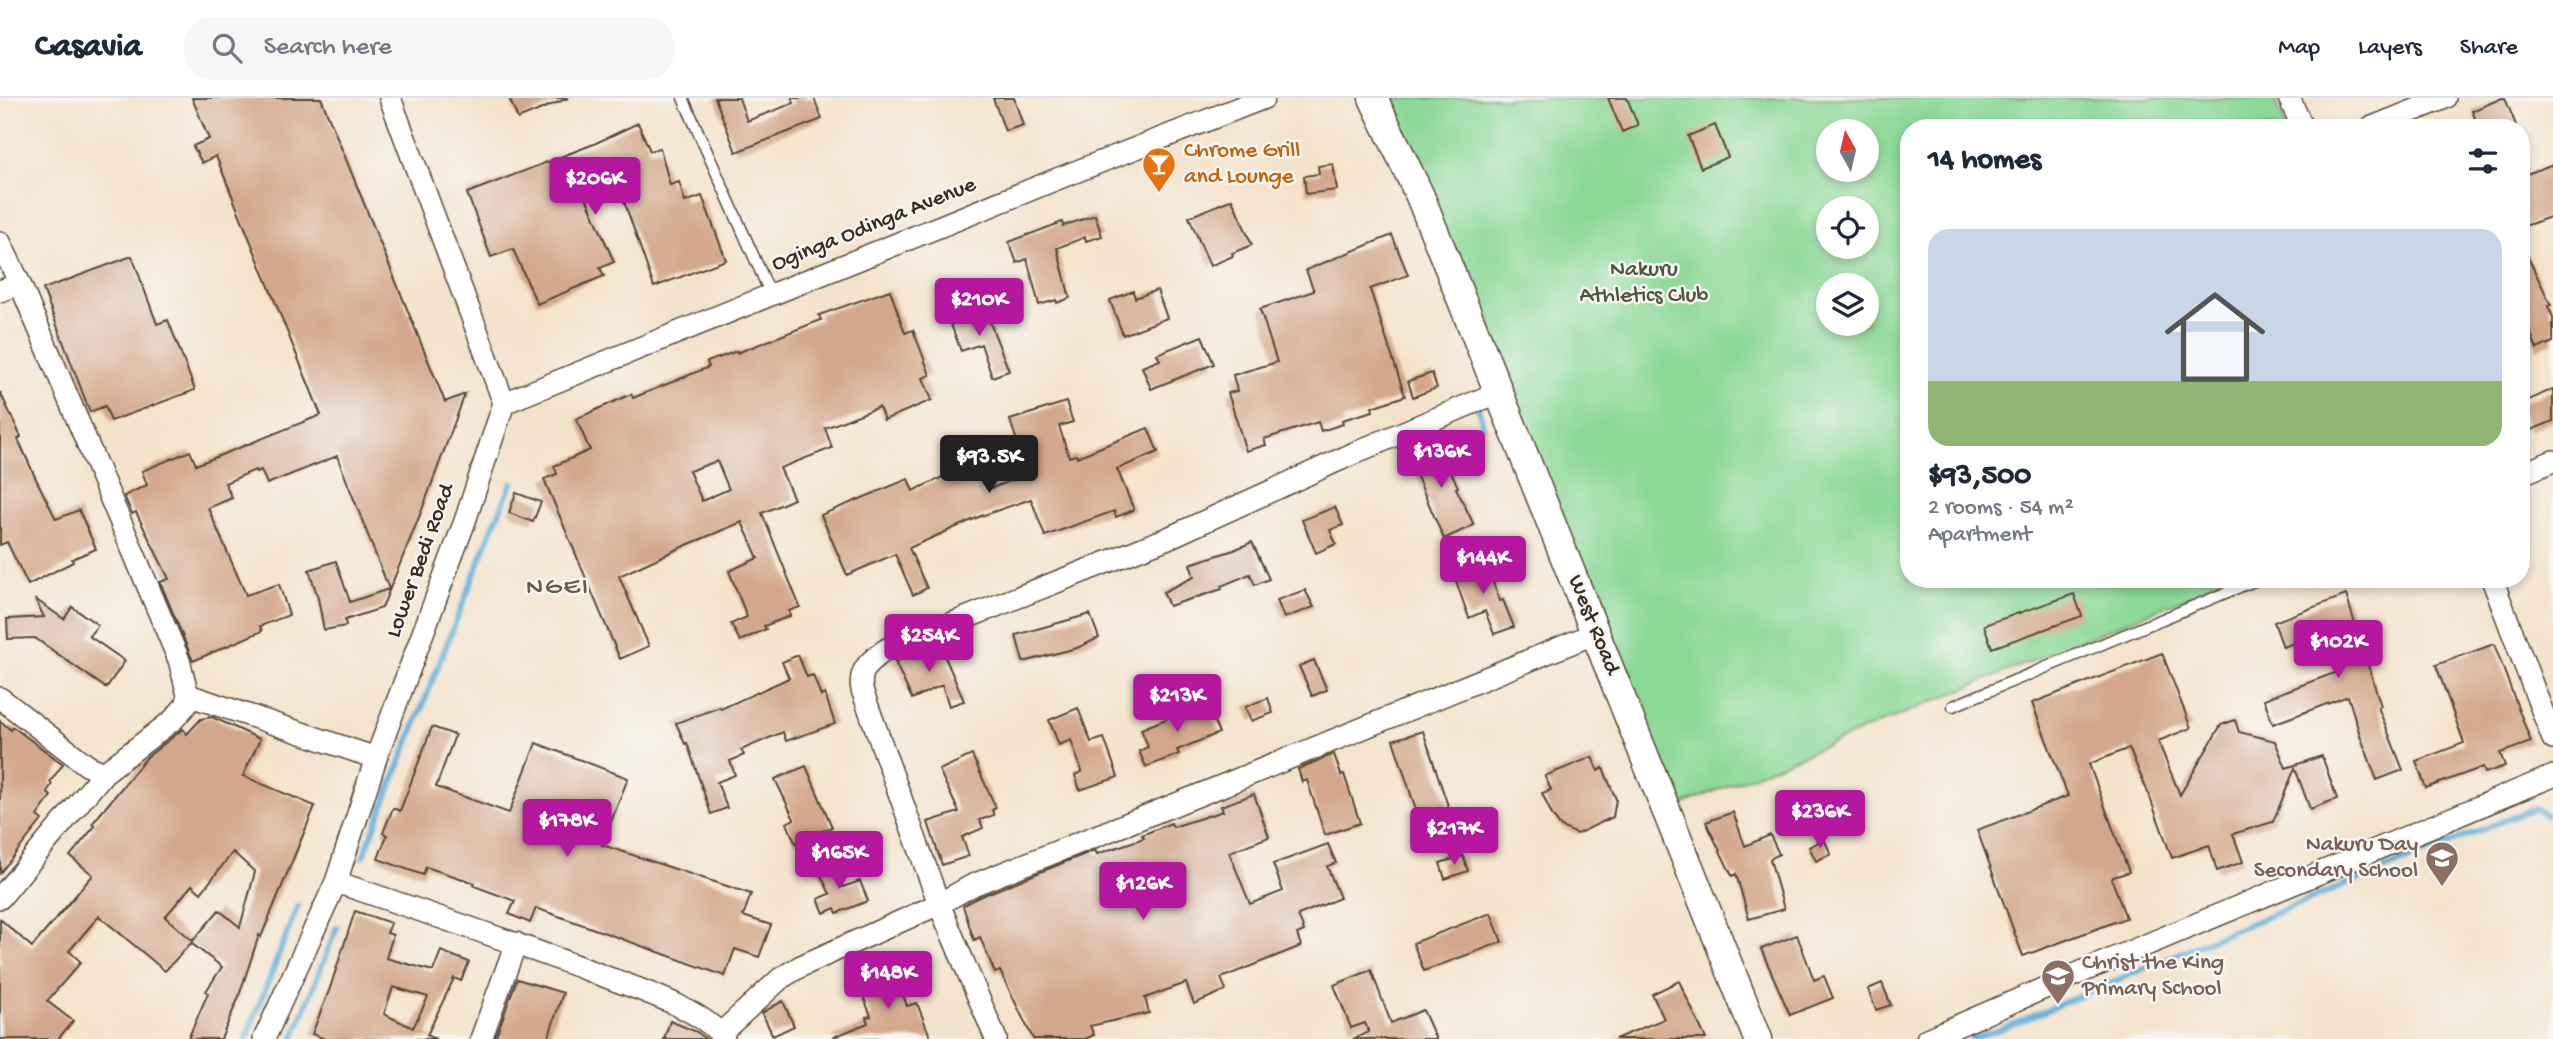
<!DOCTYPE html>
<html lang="en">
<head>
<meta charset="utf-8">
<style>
  body { margin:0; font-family:"Gochi Hand",sans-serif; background:#f6f6f7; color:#1f2937; height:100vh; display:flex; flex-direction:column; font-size:26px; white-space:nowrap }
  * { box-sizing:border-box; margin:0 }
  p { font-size:23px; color:#747a83 }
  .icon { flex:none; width:38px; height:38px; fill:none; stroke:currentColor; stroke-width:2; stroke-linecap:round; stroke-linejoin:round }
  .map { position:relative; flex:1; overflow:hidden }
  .drawer { position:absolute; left:1900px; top:21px; width:630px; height:469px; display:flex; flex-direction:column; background:#fff; border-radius:28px; box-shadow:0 4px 10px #0003 }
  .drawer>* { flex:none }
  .needle { width:46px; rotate:352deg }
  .buttons { position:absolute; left:1816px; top:21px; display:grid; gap:14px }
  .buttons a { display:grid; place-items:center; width:63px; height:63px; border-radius:50%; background:#fff; box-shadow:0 4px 10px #0003; font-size:35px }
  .price { position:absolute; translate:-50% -60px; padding:0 16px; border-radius:7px; background:#b5179e; color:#fff; font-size:23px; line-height:46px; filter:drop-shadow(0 2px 4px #0008) }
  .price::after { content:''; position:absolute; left:50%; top:42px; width:21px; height:16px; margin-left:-10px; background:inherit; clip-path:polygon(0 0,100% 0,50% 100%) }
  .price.on { background:#222; color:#fff }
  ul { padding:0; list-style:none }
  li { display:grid; align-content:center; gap:14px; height:371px; padding:0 28px }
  li span { display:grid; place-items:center; height:217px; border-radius:21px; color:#555 }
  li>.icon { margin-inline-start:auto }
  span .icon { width:126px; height:126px; fill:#fffc; stroke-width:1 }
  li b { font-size:30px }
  h2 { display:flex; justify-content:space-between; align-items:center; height:84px; padding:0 28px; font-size:30px }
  header { display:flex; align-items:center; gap:42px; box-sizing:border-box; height:98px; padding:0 35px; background:#fff; border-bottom:2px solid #e0e1e3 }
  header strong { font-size:33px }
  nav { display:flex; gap:38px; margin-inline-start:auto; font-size:24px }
  .search { width:490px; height:63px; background:#f6f6f7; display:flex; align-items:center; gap:18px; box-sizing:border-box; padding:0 24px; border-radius:28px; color:#747a83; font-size:26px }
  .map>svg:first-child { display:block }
</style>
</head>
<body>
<header>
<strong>Casavia</strong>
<div class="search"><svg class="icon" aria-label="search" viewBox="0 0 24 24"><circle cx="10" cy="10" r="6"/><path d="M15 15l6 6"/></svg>Search here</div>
<nav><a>Map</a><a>Layers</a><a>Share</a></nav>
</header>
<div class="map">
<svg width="2553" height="941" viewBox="0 0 2553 941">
  <rect width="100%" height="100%" fill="#f6f6f2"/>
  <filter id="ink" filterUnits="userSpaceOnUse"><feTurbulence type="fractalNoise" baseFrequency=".0143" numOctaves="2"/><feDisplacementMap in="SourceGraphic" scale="14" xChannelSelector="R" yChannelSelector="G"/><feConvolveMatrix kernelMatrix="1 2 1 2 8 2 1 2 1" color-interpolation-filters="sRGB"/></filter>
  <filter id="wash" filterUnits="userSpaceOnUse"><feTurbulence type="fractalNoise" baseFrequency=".00686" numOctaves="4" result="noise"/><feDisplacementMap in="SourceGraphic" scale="28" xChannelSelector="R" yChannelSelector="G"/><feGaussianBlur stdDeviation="1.57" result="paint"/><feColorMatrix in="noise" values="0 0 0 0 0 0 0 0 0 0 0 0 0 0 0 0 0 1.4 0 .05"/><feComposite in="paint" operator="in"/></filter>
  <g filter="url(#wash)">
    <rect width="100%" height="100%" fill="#f4e3cc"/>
    <path fill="#8ad896" stroke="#62815a" stroke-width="2" fill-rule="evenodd" d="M1366,0H2274L2287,30H1909V481H2231L1667,713ZM1829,33H1867V72H1829ZM1829,110H1867V149H1829ZM1829,187H1867V226H1829Z"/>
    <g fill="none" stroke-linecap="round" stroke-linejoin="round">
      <path stroke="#5bafd7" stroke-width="6" d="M1478,308L1483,328
        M363,759L493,429L512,385
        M246,941L298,807
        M293,941L337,829
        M1972,941L2007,929L2222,837L2535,710L2546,717"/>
    </g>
    <g id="blocks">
      <path fill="#d3a78b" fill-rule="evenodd" d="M192,0H321L445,304L465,296L422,412L382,510L345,522L346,528L324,532L318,500L309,472L336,463L350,504L389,491L337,358L267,386L261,372L256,374L255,372L225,385L232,400L208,410L246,497L279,486L289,517L260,528L262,533L193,563L160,484L169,481L136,414L132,416L124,398L147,387L142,373L190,353L196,367L321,317L216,58L202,65L193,48L209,41Z
        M509,0H568L518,21Z
        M715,0H739L747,23L794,5L792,0H814L822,21L736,54Z
        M993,0H1014L1023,27L1005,33Z
        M1608,0H1627L1638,27L1622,34Z
        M2502,0H2505L2517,30H2479L2472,13Z
        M638,25L650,53L660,50L670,87L679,84L685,104L702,98L726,162L654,189L617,83L585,97L614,164L600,170L604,178L537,206L513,151L491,159L467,95L594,46Z
        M1715,27L1728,59L1701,70L1688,38Z
        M1333,66L1337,92L1306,96L1304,78L1319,76L1318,68Z
        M2553,66V118L2522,129V78Z
        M1232,101L1252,147L1232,155L1233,158L1210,168L1189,119Z
        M1095,117L1102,138L1086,143L1085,139L1057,150L1070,200L1057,205L1056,202L1039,207L1027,161L1017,165L1009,144L1062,124L1063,128Z
        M1392,137L1408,177L1370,191L1405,298L1372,309L1373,313L1342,322L1343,326L1321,333L1318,324L1264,341L1266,347L1246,353L1228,295L1237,293L1233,277L1277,264L1260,211L1314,193L1306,172Z
        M2522,147L2551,207L2548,208L2553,219V244L2537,251L2522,214Z
        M132,158L157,226L168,222L195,292L111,323L105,308L90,314L43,191Z
        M890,192L905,235L913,232L920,250L930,277L923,280L932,302L884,322L879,309L825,330L832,350L780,370L794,401L762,415L800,509L789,513L790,518L764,528L766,531L740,543L731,526L747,519L729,473L758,460L742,424L682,449L619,478L649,548L620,561L544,381L557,376L554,368L590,352L576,321L631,296L633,300L709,269L707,264L737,253V255L821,222L819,217ZM717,363L729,391L702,403L689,373Z
        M1157,192L1167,220L1123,237L1110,202L1133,193L1135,200Z
        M983,207L1009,273L992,279L981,246L961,253L949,221Z
        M1202,238L1214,266L1151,291L1142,269L1160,262L1157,256Z
        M1432,275L1437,290L1413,299L1408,283Z
        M2553,291V323L2529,333L2522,316V305Z
        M0,294L21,339L18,341L36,381L56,421L79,412L96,451L72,461L73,464L28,487L7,444L0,447Z
        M1066,304L1073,324L1059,328L1069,359L1076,357L1077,359L1148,330L1158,354L1117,371L1134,412L1116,419L1114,413L1045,438L1031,401L981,418L909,450L927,490L913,497L895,456L847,477L821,417L908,381L913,393L947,377L943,366L976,354L989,391L1022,379L1017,368L1024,365L1010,322Z
        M1438,344L1458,389L1456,390L1474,427L1444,441L1408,358Z
        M516,395L541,404L533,424L509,415Z
        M1335,409L1343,427L1330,432L1336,446L1316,455L1302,422Z
        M1252,444L1269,481L1255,487L1250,476L1221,488L1222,491L1169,508L1163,494L1194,479L1190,466L1234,452Z
        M1485,463L1500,503L1503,502L1514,529L1494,536L1485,513L1469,520L1453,475Z
        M1305,492L1314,509L1284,520L1277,502Z
        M2074,496L2082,518L1992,550L1984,527Z
        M2346,497L2381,608L2378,609L2403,672L2377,682L2361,640L2348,598L2273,626L2264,601L2340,573L2327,533L2283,549L2274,524Z
        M35,501L64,521L72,509L98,527L89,538L125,563L106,590L35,540L8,541L7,521L44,519Z
        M1090,516L1099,540L1077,550L1023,564L1016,537Z
        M939,545L964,603L949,608L942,587L912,601L895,564Z
        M2494,546L2531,644L2500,655L2505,668L2485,675L2483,669L2426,690L2416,663L2464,645L2436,567Z
        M2162,555L2191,630L2158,643L2180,697L2221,627L2235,622L2239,634L2275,643L2286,670L2322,658L2337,701L2310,711L2295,670L2273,724L2233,736L2243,764L2217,773L2209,747L2172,760L2149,697L2129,650L2089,666L2129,774L2113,779L2112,782L2126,820L2023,858L1977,732L2068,698L2032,605Z
        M798,557L807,579L813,577L821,598L825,596L835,626L786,643L783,634L741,652L744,657L730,663L735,677L717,684L727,710L711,716L687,645L685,646L676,625L720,609L721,611L789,580L782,564Z
        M1314,562L1327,592L1312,598L1299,568Z
        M1268,600L1273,615L1251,623L1245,609Z
        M1206,605L1219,635L1177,652L1179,656L1146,669L1139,653L1148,649L1141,631Z
        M1078,610L1091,644L1104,640L1118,679L1080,692L1075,677L1082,674L1071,642L1059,647L1049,622Z
        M212,619L260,641L243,678L315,708L261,839L259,837L238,901L221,941H188L208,895L206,893L222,869L191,845L219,812L240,829L255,774L233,754L201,795L192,787L165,819L193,843L165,873L99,818L69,853L81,864L47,903L73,923L58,941H0V821L32,849L93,777L70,758L95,728L92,726L105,710L147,659L183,631L187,636L201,621Z
        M0,623L11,632L13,629L63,666L50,684L52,686L47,694L51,698L37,718L42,722L0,775Z
        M432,629L455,637L436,689L509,715L536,645L628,680L602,747L751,796L743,818L771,827L759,859L735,851L725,878L536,810L530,825L509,816L515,803L474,788L475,785L426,769L423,777L378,761L387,737L383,735L393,710L400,713Z
        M1423,633L1451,717L1421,727L1393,642Z
        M1334,656L1341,677L1344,676L1360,725L1325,737L1307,682L1302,684L1298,671Z
        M972,657L996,710L992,712L994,717L980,722L983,730L962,739L969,758L942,767L928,724L959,714L939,672Z
        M1592,659L1598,673L1603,670L1616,701L1613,719L1577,736L1561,729L1552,717L1542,695L1551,692L1545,678Z
        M806,668L832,729L795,745L787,725L794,721L775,681Z
        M1254,696L1269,739L1229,754L1250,806L1283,793L1273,766L1328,746L1336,765L1327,768L1340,800L1298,817L1304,833L1297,836L1301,848L1221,880L1226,892L1194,906L1186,885L1145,900L1149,915L1090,928L1094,937L1085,941H1033L1000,873L995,875L980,839L974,842L963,808L979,799L1095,752L1097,756L1144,740L1142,737L1171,725L1173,729L1223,713L1221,708Z
        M1733,714L1745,748L1770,737L1779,756L1770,761L1784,811L1749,821L1736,776L1732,778L1706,724Z
        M1824,741L1831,756L1816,763L1809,749Z
        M1463,758L1468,773L1445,781L1440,765Z
        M830,762L843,789L860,783L868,803L837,815L835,810L824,815L818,801L830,796L817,769Z
        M355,813L391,825L387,835L393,837L386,860L433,873L441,853L469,864L461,883L454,880L427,937L436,941H325L312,936L330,890ZM393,889L428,899L413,930L384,916Z
        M1491,815L1502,844L1424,873L1413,845Z
        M1797,837L1814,882L1824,878L1833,900L1790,917L1761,851Z
        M893,869L907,908L917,905L931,941H829L868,925L866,919L871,918L857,882Z
        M1371,872L1391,925L1423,912L1436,941H1353L1369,934L1365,925L1351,930L1334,887Z
        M517,881L563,895L548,941H495Z
        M1679,883L1706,941H1615L1664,921L1652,896Z
        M1882,885L1891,907L1876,912L1868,891Z
        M783,903L794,928L773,938L762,915Z
        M670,923L697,934L706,941H664Z"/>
    </g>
  </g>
  <g filter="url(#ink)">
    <use href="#blocks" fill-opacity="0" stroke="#574638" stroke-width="2"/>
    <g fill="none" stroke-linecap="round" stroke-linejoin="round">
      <g stroke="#574638" stroke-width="13">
        <path id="service" d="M683,0L771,197
          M1953,608L2259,481"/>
      </g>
      <g stroke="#574638" stroke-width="24">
        <path id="minor" d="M2289,0L2303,30
          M2370,30L2445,0
          M0,144L20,186
          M0,193L20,186L179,562L188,597L376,660
          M504,305L1057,81L1264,0
          M2522,376L2553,363
          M2492,481L2553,641
          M0,600L88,668L104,675L173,622L187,606L188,597
          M336,784C422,813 508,842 593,874C628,888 704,910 724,941
          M0,800L104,675
          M721,935L781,880L801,868L939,806L973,787L1214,691L1596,535
          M264,941L336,784L376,660L465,423L504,305L390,0
          M481,941L516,845
          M996,941L939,806L862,592C858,571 871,562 887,551L1168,440L1361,352L1499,294
          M1927,941L2093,869L2553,678"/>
      </g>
      <g stroke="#574638" stroke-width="31">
        <path id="tertiary" d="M1373,0L1420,98L1758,941"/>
      </g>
      <use href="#service" stroke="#fff" stroke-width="10"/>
      <use href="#minor" stroke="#fff" stroke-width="21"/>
      <use href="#tertiary" stroke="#fff" stroke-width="28"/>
    </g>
  </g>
  <defs>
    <g id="bar-pin" transform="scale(1.75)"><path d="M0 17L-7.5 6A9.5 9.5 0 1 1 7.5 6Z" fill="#e8710a" stroke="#f6f6f2"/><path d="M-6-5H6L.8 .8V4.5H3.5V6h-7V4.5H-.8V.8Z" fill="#fff"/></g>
    <g id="school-pin" transform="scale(1.75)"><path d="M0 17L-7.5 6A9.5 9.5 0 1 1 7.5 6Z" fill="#8d6e63" stroke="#f6f6f2"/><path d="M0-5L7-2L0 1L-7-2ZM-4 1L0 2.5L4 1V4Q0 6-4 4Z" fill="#fff"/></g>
  </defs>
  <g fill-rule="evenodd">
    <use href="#bar-pin" x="1159" y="66"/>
    <use href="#school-pin" x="2442" y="760"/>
    <use href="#school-pin" x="2058" y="878"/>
  </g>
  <g text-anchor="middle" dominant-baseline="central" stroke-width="5" stroke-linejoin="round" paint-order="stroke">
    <g font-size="23" fill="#c56008" stroke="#f6f6f2" text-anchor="start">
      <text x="1184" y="53">Chrome Grill<tspan x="1184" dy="26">and Lounge</tspan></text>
    </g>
    <g font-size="23" fill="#3b2a1e" stroke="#f6f6f2">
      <text transform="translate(874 127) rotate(-22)">Oginga Odinga Avenue</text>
      <text transform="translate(421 463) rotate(-70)">Lower Bedi Road</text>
      <text transform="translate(1593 527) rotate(68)">West Road</text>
    </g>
    <g font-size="23" fill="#4f563c" stroke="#f6f6f2">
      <text x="1644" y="172">Nakuru<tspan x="1644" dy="26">Athletics Club</tspan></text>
    </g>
    <g font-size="23" fill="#785e54" stroke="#f6f6f2" text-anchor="end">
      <text x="2418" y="747">Nakuru Day<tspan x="2418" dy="26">Secondary School</tspan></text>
      <text x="2082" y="865" text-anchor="start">Christ the King<tspan x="2082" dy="26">Primary School</tspan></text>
    </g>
    <g font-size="26" letter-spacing="2" fill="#705644" stroke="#f6f6f2">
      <text x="558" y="490">NGEI</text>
    </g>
  </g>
</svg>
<div class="buttons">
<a><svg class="needle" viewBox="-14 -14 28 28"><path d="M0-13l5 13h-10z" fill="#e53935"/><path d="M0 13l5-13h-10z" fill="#747a83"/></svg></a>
<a><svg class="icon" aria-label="locate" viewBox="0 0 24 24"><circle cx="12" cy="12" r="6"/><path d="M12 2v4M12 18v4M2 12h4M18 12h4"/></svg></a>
<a><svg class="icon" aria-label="layers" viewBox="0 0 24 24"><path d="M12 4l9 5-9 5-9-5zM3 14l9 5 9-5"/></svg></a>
</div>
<b class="price" style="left:595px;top:119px">$206K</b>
<b class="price" style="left:979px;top:240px">$210K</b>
<b class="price" style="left:1441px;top:392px">$136K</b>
<b class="price on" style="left:989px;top:397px">$93.5K</b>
<b class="price" style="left:1483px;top:498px">$144K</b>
<b class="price" style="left:929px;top:576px">$254K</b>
<b class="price" style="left:2338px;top:582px">$102K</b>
<b class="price" style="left:1177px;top:636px">$213K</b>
<b class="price" style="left:1820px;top:752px">$236K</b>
<b class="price" style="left:567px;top:761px">$178K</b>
<b class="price" style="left:1454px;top:769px">$217K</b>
<b class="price" style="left:839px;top:793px">$165K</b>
<b class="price" style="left:1143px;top:824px">$126K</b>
<b class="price" style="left:888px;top:913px">$148K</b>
<section class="drawer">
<h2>14 homes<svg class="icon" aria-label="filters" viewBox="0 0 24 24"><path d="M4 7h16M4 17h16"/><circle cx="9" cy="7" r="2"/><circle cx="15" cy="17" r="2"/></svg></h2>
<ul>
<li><span style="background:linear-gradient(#c9d6e8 70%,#8fb573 0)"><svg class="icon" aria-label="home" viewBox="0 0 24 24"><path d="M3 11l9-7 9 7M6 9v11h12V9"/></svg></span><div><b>$93,500</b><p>2 rooms · 54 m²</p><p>Apartment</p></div></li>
</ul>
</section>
</div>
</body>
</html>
